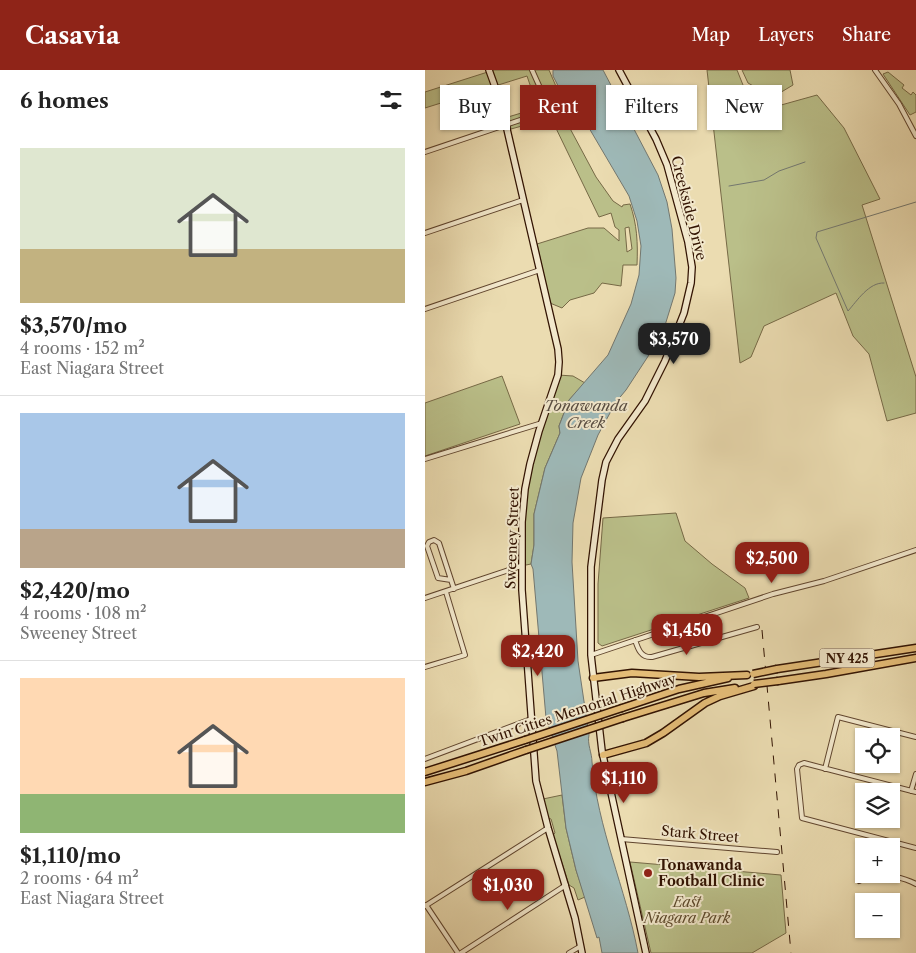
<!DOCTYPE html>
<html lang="en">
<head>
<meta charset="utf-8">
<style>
  body { margin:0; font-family:"Libre Caslon Text",serif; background:#f6f6f6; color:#222; height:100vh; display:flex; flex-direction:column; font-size:19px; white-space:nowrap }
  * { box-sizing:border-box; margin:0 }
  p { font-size:16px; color:#767676 }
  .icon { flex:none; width:28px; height:28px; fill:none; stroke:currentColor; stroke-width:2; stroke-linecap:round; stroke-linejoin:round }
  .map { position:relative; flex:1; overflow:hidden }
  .side { display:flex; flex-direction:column; background:#fff; width:425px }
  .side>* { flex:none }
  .hud { position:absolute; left:15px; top:15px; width:400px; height:45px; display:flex; gap:10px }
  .buttons { position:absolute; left:430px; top:658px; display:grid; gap:10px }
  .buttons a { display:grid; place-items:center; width:45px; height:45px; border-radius:0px; background:#fff; box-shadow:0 1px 4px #0004; font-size:25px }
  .price { position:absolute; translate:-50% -42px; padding:0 11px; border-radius:10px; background:#8f2418; color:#fff; font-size:16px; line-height:32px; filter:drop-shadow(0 1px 2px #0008) }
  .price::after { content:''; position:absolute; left:50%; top:30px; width:15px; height:11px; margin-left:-8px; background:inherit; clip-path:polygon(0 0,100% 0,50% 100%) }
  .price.on { background:#222; color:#fff }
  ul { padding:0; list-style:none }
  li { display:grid; align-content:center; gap:10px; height:265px; padding:0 20px }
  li+li { border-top:1px solid #e0e0e0 }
  li span { display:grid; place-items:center; height:155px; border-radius:0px; color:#555 }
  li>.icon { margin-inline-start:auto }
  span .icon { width:90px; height:90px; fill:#fffc; stroke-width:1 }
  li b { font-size:21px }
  h2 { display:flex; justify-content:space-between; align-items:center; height:60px; padding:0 20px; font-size:21px }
  .pill { padding:0 18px; border-radius:0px; background:#fff; box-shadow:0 1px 4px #0004; font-size:18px; line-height:45px }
  .pill.on { background:#8f2418; color:#fff }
  header { display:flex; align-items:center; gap:30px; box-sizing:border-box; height:70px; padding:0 25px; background:#8f2418; color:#fff }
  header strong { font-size:24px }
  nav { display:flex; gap:28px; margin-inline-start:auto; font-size:18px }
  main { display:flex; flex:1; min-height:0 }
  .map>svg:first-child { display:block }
</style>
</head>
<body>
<header>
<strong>Casavia</strong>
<nav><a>Map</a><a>Layers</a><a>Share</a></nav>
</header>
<main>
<section class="side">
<h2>6 homes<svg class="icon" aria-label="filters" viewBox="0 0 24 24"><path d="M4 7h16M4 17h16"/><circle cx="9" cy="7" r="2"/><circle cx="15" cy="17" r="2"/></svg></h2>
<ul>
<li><span style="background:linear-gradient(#dfe7d0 65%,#c2b280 0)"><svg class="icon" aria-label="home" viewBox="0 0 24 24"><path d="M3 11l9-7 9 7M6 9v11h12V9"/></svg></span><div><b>$3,570/mo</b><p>4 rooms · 152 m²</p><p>East Niagara Street</p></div></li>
<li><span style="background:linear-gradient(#a9c7e8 75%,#b9a48a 0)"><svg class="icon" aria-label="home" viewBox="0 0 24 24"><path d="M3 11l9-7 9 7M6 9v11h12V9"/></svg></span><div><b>$2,420/mo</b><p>4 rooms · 108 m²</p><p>Sweeney Street</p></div></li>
<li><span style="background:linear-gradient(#ffd9b3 75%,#8fb573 0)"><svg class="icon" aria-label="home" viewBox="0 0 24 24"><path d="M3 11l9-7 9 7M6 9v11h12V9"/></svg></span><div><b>$1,110/mo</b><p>2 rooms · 64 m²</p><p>East Niagara Street</p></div></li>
</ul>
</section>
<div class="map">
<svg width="491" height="883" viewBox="0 0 491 883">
  <rect width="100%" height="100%" fill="#ebdcb1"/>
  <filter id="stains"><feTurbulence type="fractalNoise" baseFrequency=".004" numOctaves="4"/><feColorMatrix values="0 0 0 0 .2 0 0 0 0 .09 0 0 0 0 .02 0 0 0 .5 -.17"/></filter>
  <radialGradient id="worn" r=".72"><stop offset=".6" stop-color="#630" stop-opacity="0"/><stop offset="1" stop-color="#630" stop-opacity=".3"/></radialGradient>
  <path fill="#babf89" stroke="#766946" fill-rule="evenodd" d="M69,0H124L136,28L141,51L171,107L188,131L197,137L198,135L205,134C212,154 213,173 212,195H198L196,216L177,213L169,223L145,230L137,238L125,233L112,174L163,158H179L194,171V160L190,157L186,143L174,147L126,48L86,59L83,47L113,38L102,6L0,38V22ZM204,157L207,179L202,182L200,158Z
    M282,0H312L320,20L349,37L392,25L419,58L455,129L437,135L491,307V343L462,351L444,284L428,266L411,223L339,256L326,287L315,293Z
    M317,0H365L368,15L348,27L323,13Z
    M463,2L479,15L477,18L486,25L488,22L491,25V42L485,45L458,4Z
    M133,305L148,306L160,313L144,330L134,356L135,363L120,398L109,444V475L106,494L96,496L100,419Z
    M77,306L95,354L0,386V333Z
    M251,443L260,471L287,494L320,518L324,528L177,576L173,573V514L178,448Z
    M137,725L141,758L151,800L160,827L153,830L149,818L144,815L128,765L130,763L126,749L123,748L118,729Z
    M205,792L356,805L361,863L327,883H226Z"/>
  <path fill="#9eb9b8" stroke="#73776f" d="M128,0H178L233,105L242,132L247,159L251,208L250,223L237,265L201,320L191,332L173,365L156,408L148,453L147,492L153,591L164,665C162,674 167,683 167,692C172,757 201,819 213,883H177L174,867L172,868L151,800L141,758L132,681L121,648L108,499L106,494L109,475V444L120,398L135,363L134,356L144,330L183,285L206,234L214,205L216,176L212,151L204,126L154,41L143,35L128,6Z"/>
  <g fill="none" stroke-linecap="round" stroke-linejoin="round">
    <path stroke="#73776f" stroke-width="1" d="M304,116L339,110L354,101L380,92
      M459,213C444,212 432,231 423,241L391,168L392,162L491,132"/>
    <g stroke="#60452e" stroke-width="6">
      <path id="street" d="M450,0L474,34L491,66
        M0,82L125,40L107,0
        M0,163L98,130
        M0,239L115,200
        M0,389L117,353
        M26,510L13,508L2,476L4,472L9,470L14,473L29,519
        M0,528L96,496
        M210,570C213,579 216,588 227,587L332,557
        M166,585L348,524L399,511L491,480
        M0,597L40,585L21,522
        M0,689L106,649
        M400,699L413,647L491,667
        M486,721L491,704
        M491,722L379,693L374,695L372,699L377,748L491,778
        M196,769L352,782
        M434,811C438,809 442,807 446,806C459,803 480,808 491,814
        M1,835L33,883
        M0,836L123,758
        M36,883L141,815
        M144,883L156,876"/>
    </g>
    <g stroke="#321302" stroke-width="8">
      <path id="secondary" d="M64,0L73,25L81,55L133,279L134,292L133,305L114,361L105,394L100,419L97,452V520L111,711L123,758L150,848L157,883
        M194,0L231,69L242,95L263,172L267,197L266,213L259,243L240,291L220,331L193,369L181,392L177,410L166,497V585L177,681L221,883"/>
    </g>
    <g stroke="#321302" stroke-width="9">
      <path id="primary" d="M352,599L491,578
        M168,608L207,603L274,607L322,605
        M353,611L401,604L491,588
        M197,638L254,619L303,608
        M198,648L279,623L310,618
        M178,685L221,673L238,663L280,633L295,626L329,616
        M0,702L100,670
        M0,712L41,701L101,680"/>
    </g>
    <use href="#street" stroke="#f2e8cc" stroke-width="4"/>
    <use href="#secondary" stroke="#f2e8cc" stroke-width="5.5"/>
    <use href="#primary" stroke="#e6be78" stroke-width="6"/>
    <path stroke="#321302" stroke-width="1" stroke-dasharray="9 9" stroke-linecap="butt" d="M337,560L366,883"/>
    <g stroke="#321302" stroke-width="9" stroke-linecap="butt">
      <path id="primary-bridge" d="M328,604L352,599
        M329,614L353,611
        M100,670L197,638
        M101,680L198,648"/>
    </g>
    <use href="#primary-bridge" stroke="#e6be78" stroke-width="6"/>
  </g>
  <circle fill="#8f2418" stroke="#f2e8cc" stroke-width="2" cx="223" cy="803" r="5"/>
  <g text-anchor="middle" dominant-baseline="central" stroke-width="4" stroke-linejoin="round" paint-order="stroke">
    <rect fill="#f2e8cc" stroke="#6c533f" stroke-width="1" x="394.5" y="578.5" width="55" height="19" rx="4"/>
    <g font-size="12" font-weight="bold" fill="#321302">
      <text x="422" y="588">NY 425</text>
    </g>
    <g font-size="14" fill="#321302" stroke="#f2e8cc">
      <text transform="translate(264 138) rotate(76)">Creekside Drive</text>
      <text transform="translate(87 468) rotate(-88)">Sweeney Street</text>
      <text transform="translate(152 640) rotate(-18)">Twin Cities Memorial Highway</text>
      <text transform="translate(275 764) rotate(5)">Stark Street</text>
    </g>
    <g font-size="14" font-weight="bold" fill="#321302" stroke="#f2e8cc" text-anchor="start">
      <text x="233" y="795">Tonawanda<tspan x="233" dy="16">Football Clinic</tspan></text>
    </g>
    <g font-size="14" font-style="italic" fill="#5b472a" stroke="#f2e8cc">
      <text x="262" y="832">East<tspan x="262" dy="16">Niagara Park</tspan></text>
    </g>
    <g font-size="15" font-style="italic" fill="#584d42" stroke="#f2e8cc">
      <text x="161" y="335">Tonawanda<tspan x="161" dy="17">Creek</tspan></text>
    </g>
  </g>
  <rect width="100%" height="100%" filter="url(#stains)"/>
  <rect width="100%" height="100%" fill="url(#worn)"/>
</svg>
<div class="buttons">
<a><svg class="icon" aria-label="locate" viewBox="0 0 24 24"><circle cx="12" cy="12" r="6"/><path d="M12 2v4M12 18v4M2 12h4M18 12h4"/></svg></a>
<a><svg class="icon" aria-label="layers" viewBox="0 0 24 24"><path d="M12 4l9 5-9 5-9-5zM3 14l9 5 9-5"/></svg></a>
<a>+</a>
<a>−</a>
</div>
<b class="price on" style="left:249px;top:295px">$3,570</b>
<b class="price" style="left:347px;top:514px">$2,500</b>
<b class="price" style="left:262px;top:586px">$1,450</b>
<b class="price" style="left:113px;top:607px">$2,420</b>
<b class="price" style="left:199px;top:734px">$1,110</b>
<b class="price" style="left:83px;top:841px">$1,030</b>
<div class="hud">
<a class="pill">Buy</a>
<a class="pill on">Rent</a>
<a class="pill">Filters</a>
<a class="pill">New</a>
</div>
</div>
</main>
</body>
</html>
